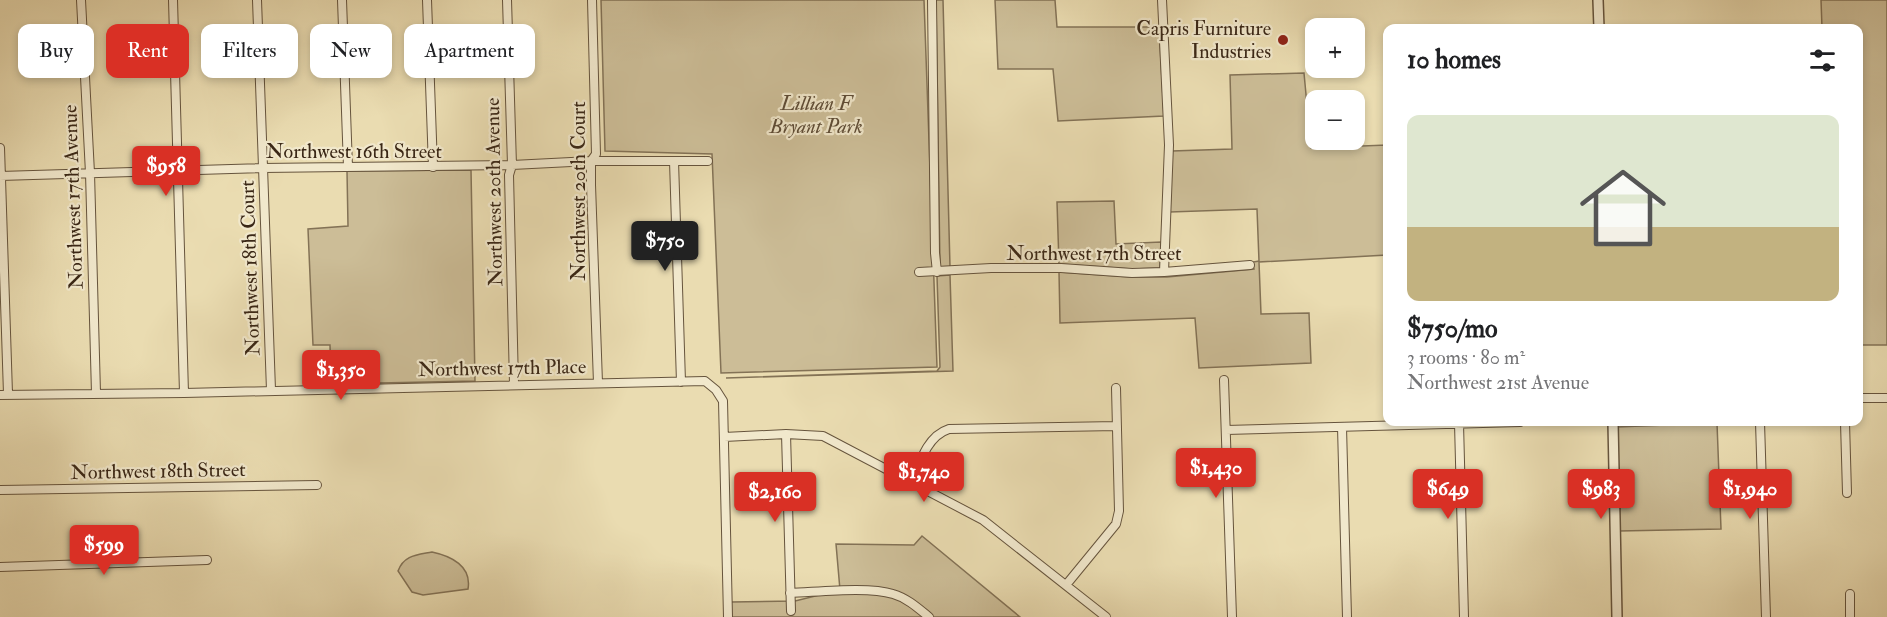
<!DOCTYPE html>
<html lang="en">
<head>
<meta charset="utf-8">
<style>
  body { margin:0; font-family:"IM FELL Double Pica",serif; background:#f6f6f6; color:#202124; height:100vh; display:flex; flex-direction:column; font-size:22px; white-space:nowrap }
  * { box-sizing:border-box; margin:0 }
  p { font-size:20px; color:#757577 }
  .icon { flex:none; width:33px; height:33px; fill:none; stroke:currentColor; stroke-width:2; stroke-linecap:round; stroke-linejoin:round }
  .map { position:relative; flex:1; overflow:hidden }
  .sheet { position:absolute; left:1383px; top:24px; width:480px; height:402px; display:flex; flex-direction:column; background:#fff; border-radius:12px; box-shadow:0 3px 9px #0003 }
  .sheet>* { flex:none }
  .top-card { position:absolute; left:18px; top:24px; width:570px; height:54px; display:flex; gap:12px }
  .controls { position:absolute; left:1305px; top:18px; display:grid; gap:12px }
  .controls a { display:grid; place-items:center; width:60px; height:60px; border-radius:12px; background:#fff; box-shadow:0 3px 9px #0003; font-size:30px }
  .price { position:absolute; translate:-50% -51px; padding:0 14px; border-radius:6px; background:#d93025; color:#fff; font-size:20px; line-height:39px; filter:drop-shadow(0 2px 3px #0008) }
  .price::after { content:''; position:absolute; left:50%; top:36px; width:18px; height:14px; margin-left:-9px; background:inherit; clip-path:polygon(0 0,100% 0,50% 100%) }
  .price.selected { background:#222; color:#fff }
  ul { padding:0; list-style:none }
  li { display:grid; align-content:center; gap:12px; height:318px; padding:0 24px }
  li span { display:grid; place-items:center; height:186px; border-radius:12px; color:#555 }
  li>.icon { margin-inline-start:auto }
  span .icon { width:108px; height:108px; fill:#fffc; stroke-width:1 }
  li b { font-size:26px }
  h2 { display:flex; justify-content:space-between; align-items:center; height:72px; padding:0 24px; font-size:26px }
  .pill { padding:0 21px; border-radius:12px; background:#fff; box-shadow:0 3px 9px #0003; font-size:21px; line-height:54px }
  .pill.selected { background:#d93025; color:#fff }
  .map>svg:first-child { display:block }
</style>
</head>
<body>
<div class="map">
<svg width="1887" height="617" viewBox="0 0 1887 617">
  <rect width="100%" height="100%" fill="#eadcb1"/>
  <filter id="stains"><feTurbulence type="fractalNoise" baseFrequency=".00333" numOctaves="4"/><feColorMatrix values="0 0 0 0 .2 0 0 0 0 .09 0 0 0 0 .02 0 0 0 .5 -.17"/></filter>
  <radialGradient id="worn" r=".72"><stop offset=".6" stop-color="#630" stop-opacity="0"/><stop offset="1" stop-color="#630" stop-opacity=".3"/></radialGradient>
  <path fill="#ccbd97" stroke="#837256" stroke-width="1.5" d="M601,0H924L937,367L721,373L712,154L605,151Z
    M936,0H943L950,267H940Z
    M995,0H1055L1057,27H1159L1164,116L1058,121L1053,69H998Z
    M1821,0H1887V345H1859L1858,28H1822Z
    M1304,73L1311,148L1387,145V255L1259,262L1261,314L1309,313L1311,363L1199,368L1195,318L1060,323L1059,272L1131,277H1167L1254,269L1253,262L1259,261L1257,209L1170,212L1172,151L1232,149L1230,75Z
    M471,170L475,381L331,384L330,345H313L308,229L348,226L347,171Z
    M1114,201L1116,244L1161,242L1160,268L1132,269L1059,264L1057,202Z
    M950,275L953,371L726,378L937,371L940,367L937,276Z
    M1717,423L1721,529L1619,531L1616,427Z
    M922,536L1020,617H731V602L795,601L840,590L836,544L914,545Z
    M432,552C451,556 472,566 468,589L423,595L412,592L398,571C404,555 417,555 432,552Z"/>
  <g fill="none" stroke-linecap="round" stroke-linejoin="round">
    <g stroke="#66543d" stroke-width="10">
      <path id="minor" d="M81,0L90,173L96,393
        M173,0L184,393
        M257,0L271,390
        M342,0L348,167
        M427,0L433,167
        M507,0L512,165L509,175L514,384
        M592,0L596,154L591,161V185L598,383
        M932,0L935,253L937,272
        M1162,0L1169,145L1164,272
        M0,148L8,394
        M674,161L681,382
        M0,176L263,168L512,165L591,161H708
        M919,272L991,268H1061L1132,273L1164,272L1250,265
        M1224,380L1232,617
        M0,395L184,393L705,381L716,390L723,401L728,617
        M1858,398H1887
        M1760,422L1766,617
        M1845,422L1847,493
        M1459,423L1464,617
        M1342,427L1347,617
        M1226,430L1520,422
        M786,434L791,611
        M724,437L786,434L823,436L983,520L1106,617
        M912,483C920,462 927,436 949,429L1117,426
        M0,490L317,485
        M0,567L207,560
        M1066,585L1116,524L1119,511L1116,388
        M790,593C818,592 869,586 893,594C907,598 918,608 929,617
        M1850,594V617"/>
    </g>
    <g stroke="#66543d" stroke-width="12">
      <path id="tertiary" d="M1598,0L1599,28
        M1613,422L1617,617"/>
    </g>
    <use href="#minor" stroke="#f1e8cc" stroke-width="8"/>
    <use href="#tertiary" stroke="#f1e8cc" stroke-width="9"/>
  </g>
  <circle fill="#8f2418" stroke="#f1e8cc" stroke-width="2" cx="1283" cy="40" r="6"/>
  <g text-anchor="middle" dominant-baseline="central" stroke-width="4.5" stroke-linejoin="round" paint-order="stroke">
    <g font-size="20" fill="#3a2716" stroke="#f1e8cc" text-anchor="end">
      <text x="1271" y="28">Capris Furniture<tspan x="1271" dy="23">Industries</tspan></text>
    </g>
    <g font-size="20" font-style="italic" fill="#5e4c36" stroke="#f1e8cc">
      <text x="816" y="103">Lillian F<tspan x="816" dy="23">Bryant Park</tspan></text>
    </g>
    <g font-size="20" fill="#3a2716" stroke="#f1e8cc">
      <text x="354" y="151">Northwest 16th Street</text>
      <text transform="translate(578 191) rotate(-90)">Northwest 20th Court</text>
      <text transform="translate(494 192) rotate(-91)">Northwest 20th Avenue</text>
      <text transform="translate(73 197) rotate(-92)">Northwest 17th Avenue</text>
      <text x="1094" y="253">Northwest 17th Street</text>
      <text transform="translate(250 268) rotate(-92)">Northwest 18th Court</text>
      <text transform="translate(502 368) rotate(-1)">Northwest 17th Place</text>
      <text transform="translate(158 471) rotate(-1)">Northwest 18th Street</text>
    </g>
  </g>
  <rect width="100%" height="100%" filter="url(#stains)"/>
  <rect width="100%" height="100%" fill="url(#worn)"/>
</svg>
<div class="controls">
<a>+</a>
<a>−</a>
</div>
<b class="price" style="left:166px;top:197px">$958</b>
<b class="price selected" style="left:665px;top:272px">$750</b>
<b class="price" style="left:341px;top:401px">$1,350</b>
<b class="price" style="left:1216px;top:499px">$1,430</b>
<b class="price" style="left:924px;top:503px">$1,740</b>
<b class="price" style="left:1448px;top:520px">$649</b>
<b class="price" style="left:1601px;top:520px">$983</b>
<b class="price" style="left:1750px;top:520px">$1,940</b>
<b class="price" style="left:775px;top:523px">$2,160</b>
<b class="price" style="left:104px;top:576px">$599</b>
<div class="top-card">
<a class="pill">Buy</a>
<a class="pill selected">Rent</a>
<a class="pill">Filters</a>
<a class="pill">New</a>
<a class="pill">Apartment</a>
</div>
<section class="sheet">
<h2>10 homes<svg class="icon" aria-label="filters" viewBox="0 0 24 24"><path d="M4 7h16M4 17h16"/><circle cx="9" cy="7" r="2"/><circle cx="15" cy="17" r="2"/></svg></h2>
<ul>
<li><span style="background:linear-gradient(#dfe7d0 60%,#c2b280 0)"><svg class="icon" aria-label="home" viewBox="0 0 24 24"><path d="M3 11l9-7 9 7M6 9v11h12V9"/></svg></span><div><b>$750/mo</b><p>3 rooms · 80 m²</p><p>Northwest 21st Avenue</p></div></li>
</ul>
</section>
</div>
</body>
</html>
